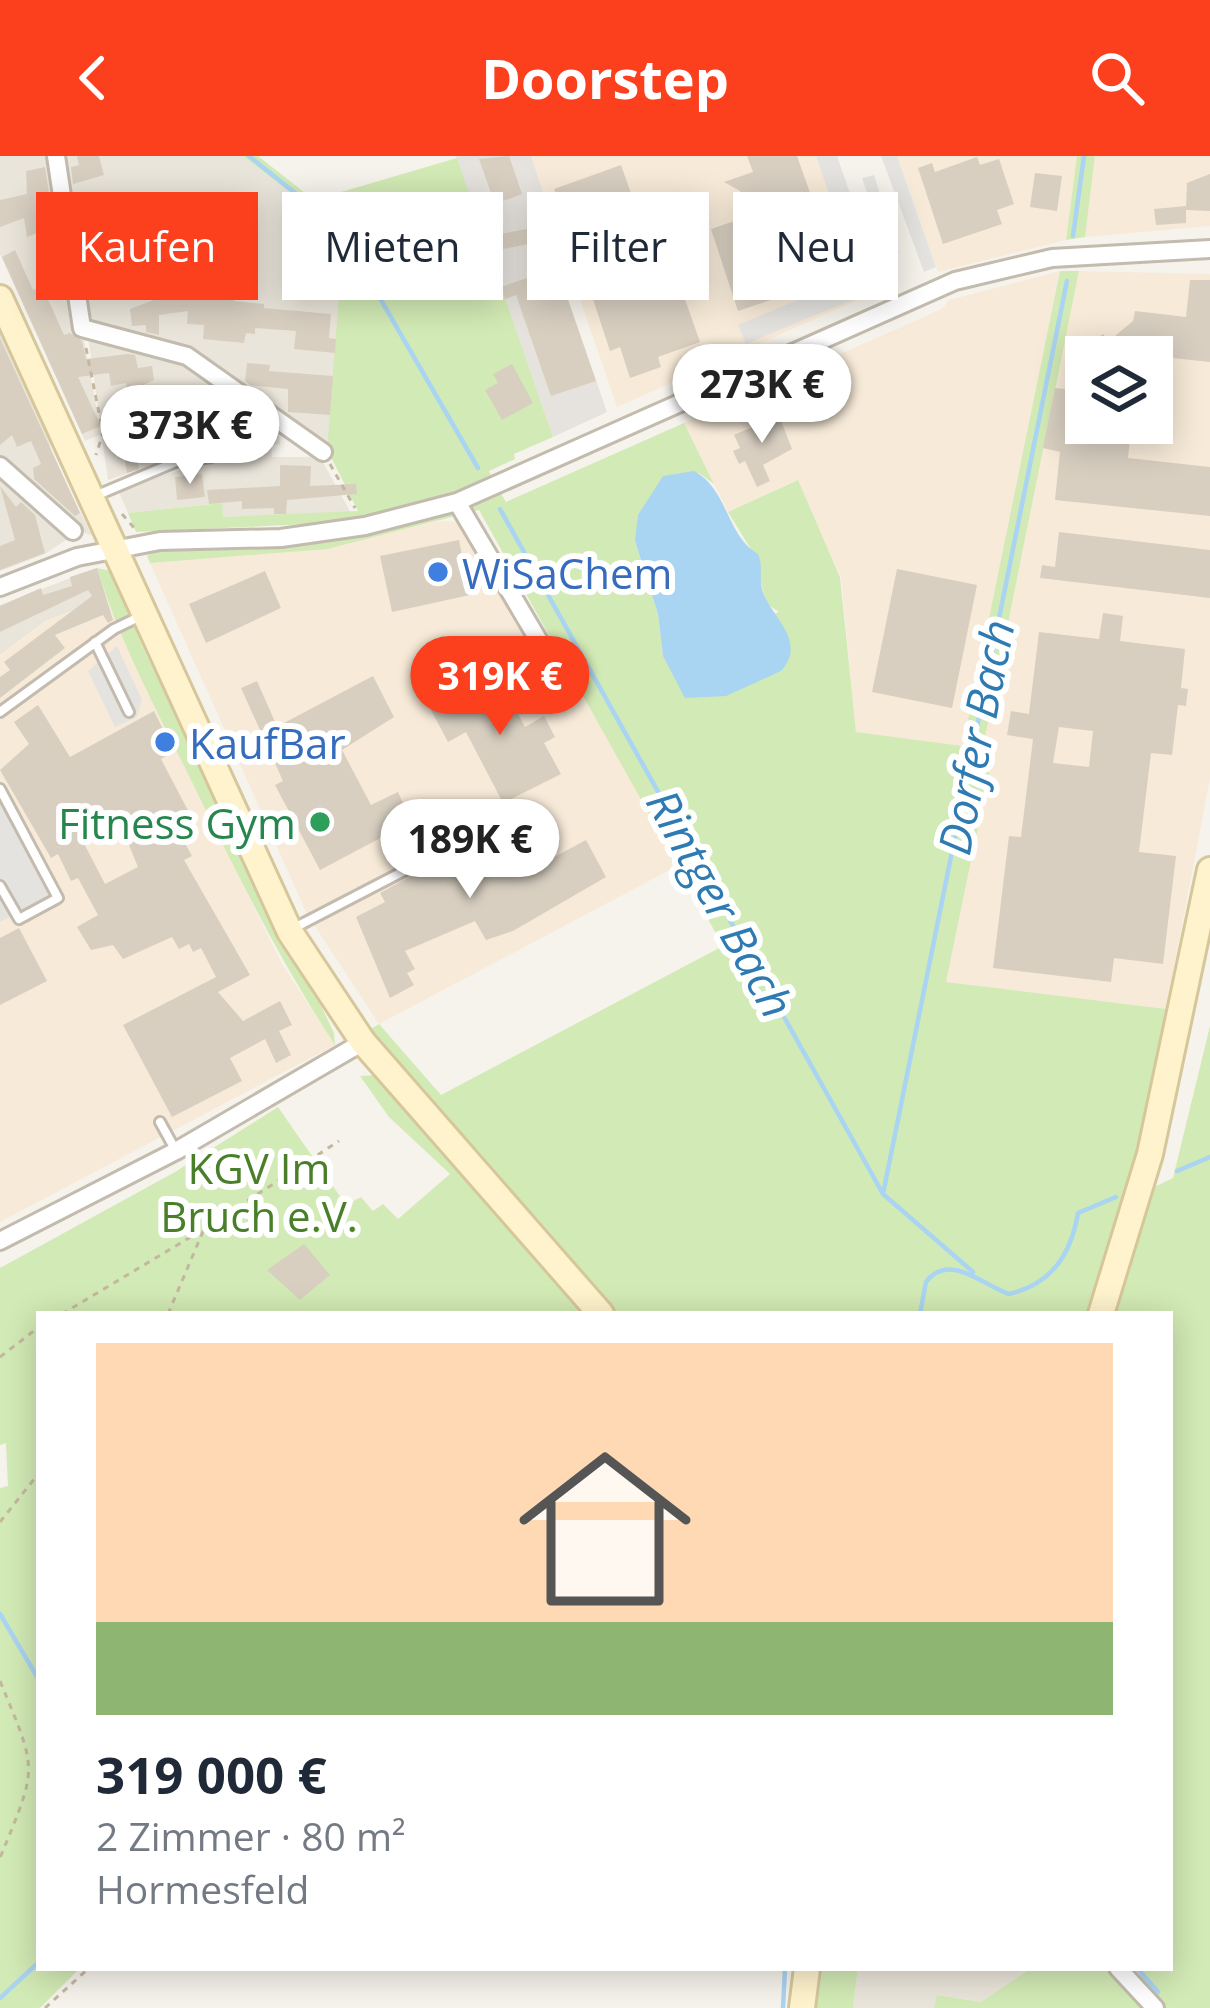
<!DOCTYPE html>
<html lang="de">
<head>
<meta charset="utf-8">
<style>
  body { margin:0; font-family:"Open Sans",sans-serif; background:#f6f6f7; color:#1f2937; height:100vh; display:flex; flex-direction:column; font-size:45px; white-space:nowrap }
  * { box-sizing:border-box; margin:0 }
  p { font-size:39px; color:#747a83 }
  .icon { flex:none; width:66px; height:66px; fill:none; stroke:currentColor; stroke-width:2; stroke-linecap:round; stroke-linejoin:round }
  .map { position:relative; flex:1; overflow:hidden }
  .details { position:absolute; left:36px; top:1155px; width:1137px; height:660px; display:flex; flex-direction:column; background:#fff; border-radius:0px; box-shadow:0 6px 30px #0003 }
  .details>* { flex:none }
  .top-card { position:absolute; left:36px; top:36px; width:1140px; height:108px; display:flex; gap:24px }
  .buttons { position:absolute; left:1065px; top:180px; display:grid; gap:24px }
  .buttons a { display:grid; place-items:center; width:108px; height:108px; border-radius:0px; background:#fff; box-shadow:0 6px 30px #0003; font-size:60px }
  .price { position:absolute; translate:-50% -102px; padding:0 27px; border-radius:42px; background:#fff; color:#222; font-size:39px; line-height:78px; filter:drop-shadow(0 3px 6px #0008) }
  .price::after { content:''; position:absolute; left:50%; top:72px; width:36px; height:27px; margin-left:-18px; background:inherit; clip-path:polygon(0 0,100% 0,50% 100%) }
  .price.selected { background:#fc3f1d; color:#fff }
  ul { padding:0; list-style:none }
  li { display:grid; align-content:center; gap:24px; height:636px; padding:0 60px }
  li+li { border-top:3px solid #e0e1e3 }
  li span { display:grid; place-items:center; height:372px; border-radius:0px; color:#555 }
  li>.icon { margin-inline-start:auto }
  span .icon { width:216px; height:216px; fill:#fffc; stroke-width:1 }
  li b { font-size:51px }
  .chip { padding:0 42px; border-radius:0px; background:#fff; box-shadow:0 6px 30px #0003; font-size:42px; line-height:108px }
  .chip.selected { background:#fc3f1d; color:#fff }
  header { display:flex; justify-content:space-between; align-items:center; height:156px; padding:0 60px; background:#fc3f1d; color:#fff; font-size:54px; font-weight:700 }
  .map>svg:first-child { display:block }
</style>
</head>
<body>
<header><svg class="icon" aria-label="back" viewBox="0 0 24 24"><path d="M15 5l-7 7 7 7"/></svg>Doorstep<svg class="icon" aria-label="search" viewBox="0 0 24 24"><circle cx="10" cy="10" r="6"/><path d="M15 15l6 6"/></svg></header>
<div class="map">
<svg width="1210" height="1852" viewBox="0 0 1210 1852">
  <rect width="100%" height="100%" fill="#f6f3ec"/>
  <path fill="#eae5da" d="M0,0H51L101,278L85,285L0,98Z
    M60,0H243L334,71L343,91V117L327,293L188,196L84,167Z
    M0,173L49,278L51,296L92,380L78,374L0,305Z
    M88,180L176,200L266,264L279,279L280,288L271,289L272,301H320L351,357L222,361L221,347L128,357L118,334L192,310L220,307V295H191L108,324Z
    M0,314L72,380L45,398L0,415Z
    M97,412L106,441L44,466L0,499V449Z
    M858,1812H1031L981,1846L938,1839L934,1852H853Z"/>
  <path fill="#f7ead8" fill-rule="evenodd" d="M531,0H816L864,141L617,251Z
    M897,0H1077L1066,84L938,116Z
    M1095,0H1210V70L1085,81Z
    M1060,115L964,590L856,576L841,421L797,324L728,356L684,267L942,153L949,144Z
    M1079,115L1210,118V622L1166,853L946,826L994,594L982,592ZM1086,201H1152V267H1086Z
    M441,365L459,366L467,374L536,497L519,519L536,550L578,528L679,709L379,868L307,758L150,407L327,391Z
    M106,441L146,533L282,808L335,889L0,1066V499L45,466Z"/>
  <path fill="#e6e2dd" d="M456,0H531L553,65L542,69L607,256L553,281Z"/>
  <path fill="#d2eab5" d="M243,0H258L314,44L457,2L553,281L514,298L515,303L489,315L493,323L477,330L355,366L136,376L128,357L222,347L223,361L358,355L327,293L343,88L334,71Z
    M1077,0H1095L1085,81L1066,84Z
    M1060,115H1079L983,591L994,593L946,826L1166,853L1129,1042L1094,1158H615L369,874L379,868L441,939L723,790L479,354L327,393L150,407L147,400L163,391L251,389L499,334L506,346L684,267L714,328L699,317L663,320L635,385L658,458L663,500L779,456L767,448L752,395L728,356L798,324L840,421L856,576L963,590Z
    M97,412L112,415C133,458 139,499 171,537L334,877L335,889C279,804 235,714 190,622C156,553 120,486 97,412Z
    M1210,870V1852H1161L1125,1812H1170V1158H1113L1148,1034L1173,1022Z
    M379,919L593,1158H39V1812H80L40,1852H0V1332L8,1330L6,1287L0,1289V1112L175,1016L278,951L346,1049L361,1041L373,1055L383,1048L398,1063L450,1018L389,961L360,920Z
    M821,1812H858L853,1852H814Z
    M1031,1812H1114L1149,1852H934L937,1839L981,1846Z"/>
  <path fill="#e5e3e0" d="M816,0H837L883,133L864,141Z
    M881,0H897L936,111L924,116Z
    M874,19L899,97L889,102L862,22Z
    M846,124L854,143L746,188L738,169Z
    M117,490L142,544L137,561L115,571L88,515Z
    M0,645L49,740L0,766Z"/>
  <path fill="#a9d4f2" d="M694,315C728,333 726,379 758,398C764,412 758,422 763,436C771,461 808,485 781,515L726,540L685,542L663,500L658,458L635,385L638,359L663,320Z"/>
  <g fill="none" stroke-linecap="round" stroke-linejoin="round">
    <path stroke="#a9d4f2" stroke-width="4.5" d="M249,0L340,73L478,312
      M1073,80L1084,0
      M500,353L883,1038L973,1116
      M1177,1015L1210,1001
      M883,1038L1067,125
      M920,1158L926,1126C949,1095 984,1130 1009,1138C1052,1128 1071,1098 1078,1057L1116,1041
      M0,1458L39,1524
      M1137,1812L1158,1836
      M0,1842L39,1806
      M783,1852L785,1812"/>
  </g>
  <path fill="#d8cfc1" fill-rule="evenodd" d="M77,0H99L104,19L73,28L71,11L79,9Z
    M509,0L522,38L495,48L479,3Z
    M747,0H797L840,121L738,155L711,73L749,60L740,35L724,26L753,16Z
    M977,1L980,9L999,3L1014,48L997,54L1002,68L943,88L918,12L932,7L935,16Z
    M621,9L645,77L660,72L700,186L658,201L661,211L630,222L620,191L610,195L588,128L565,135L596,225L551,240L516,139L505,143L501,131L579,104L569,75L558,78L553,63L564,61L554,33Z
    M45,11L54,70L27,81L24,62L0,71V44L27,38L26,15Z
    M1035,17L1062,20L1057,55L1030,51Z
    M1210,18V55L1186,54L1187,27Z
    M1186,50V67L1156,69L1154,53Z
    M112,63L120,107L139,104L152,114L173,110L174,119L184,118L185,126L235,125L234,145L264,148V152L331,158L329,182L336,183L335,197L294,193L296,175L255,172V178L246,177L244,187L203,183L204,169L187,168L188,155L159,159V179L146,176V169L132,170L130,153L167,139H136L123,120L88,124L79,68Z
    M527,73L529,88L493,95L490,80Z
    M15,94L33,134L42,130L64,179L70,177L82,185L86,203L128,198L135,199L138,212L152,210L154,224L127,237L126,227L111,230L109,217L78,221L101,270L82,278L2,101Z
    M1190,124H1210V206L1154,200V192L1111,187L1122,201H1086V267H1120L1119,282L1130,283L1128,302L1210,311V360L1055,344L1060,296L1043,292L1055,232L1065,233L1074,201L1103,178L1109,185L1133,165L1135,155L1186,161Z
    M0,182L80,357L75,360L34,323L33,312L41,308L31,285L17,291L12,279L0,289Z
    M247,207L270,209L269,215L333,220L330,259L288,256V233L250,229L245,225Z
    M512,208L533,247L502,264L485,234L498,227L493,218Z
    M222,246L240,253L236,266L258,272L254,288L209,270L215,248Z
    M776,252L792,293L763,309L770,325L757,331L745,305L739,308L733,295L740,292L734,279L766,265L763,258Z
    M133,265L137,290L143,289L145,301L137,302L139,313L127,317L118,268Z
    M280,309L311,310L310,330L356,328L357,338L287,344L286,358H274V352L242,353V345L209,348L207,334L280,330Z
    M202,318L205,341L177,344L175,321Z
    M0,330L16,351L21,346L35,359L45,397L0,414V390L15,384Z
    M1059,376L1210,394V442L1040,422L1042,409L1055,411Z
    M459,384L470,439L392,456L380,400Z
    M97,412L113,464L108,467L103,459L55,479L65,492L0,542V521L10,514L4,506L92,440L88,434L0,476V450L41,432L43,439L72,430L70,421Z
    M897,413L977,429L952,552L872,536Z
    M265,415L281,452L206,487L189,448Z
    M1103,457L1123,460L1120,485L1185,493L1181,532L1188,533L1186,550L1178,549L1172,599L1151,597L1139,696L1176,700L1163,808L1114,802L1111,826L993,812L1009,680L1021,681L1033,583L1007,579L1011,555L1029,558L1039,476L1099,483ZM1059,571L1093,575L1089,611L1053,607Z
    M498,519L525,571L544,560L555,581L544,587L561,618L503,647L466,576L448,586L430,552Z
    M373,520L394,561L342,594L371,649L398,636L404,649L411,645L425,678L412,684L405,669L320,714L275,629L283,625L241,532L257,525L275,566L284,567Z
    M38,549L70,601L154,555L174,596L161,603L193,664L177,673L192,700L184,704L250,819L218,836L243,865L280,845L292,869L279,875L291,899L276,907L265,883L230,902L242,925L172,961L123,869L216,821L201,792L193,796L189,788L179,793L172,781L123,803L113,789L91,794L77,771L98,759L78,722L71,725L58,698L51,702L0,614L29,588L14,566ZM117,660L138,711L105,728L77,674L99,662L102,668Z
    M521,683L536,711L586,684L606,721L513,775L486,784L475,765L405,795L415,813L407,817L414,829L390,842L356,761L385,746L380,737L469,688L478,706Z
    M19,772L47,825L0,849V782Z
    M304,1088L330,1119L300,1144L267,1114Z"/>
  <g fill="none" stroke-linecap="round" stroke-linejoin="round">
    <g stroke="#c2bbae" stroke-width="14">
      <path id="lane" d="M95,340L178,305L212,301
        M95,486L129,556
        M0,556L114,473L143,459
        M0,633L58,742L19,763L0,730
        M296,771L460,686
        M160,966L176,995"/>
    </g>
    <g stroke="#c2bbae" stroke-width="22">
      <path id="street" d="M56,0L82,172L187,200L323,296
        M0,310L73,375
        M457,346L562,524
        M0,431L77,401L160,385L281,382L365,370L457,346L955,125L1052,102L1210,93
        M0,1085L176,995L363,886
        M1118,1812L1155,1852"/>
    </g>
    <g stroke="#d6c79b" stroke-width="30">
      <path id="secondary" d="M0,142L290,776L363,886L601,1158
        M1101,1158L1150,998L1210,714
        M802,1852L807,1812"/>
    </g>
    <path stroke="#c4b79f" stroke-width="3" stroke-dasharray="6 6" stroke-linecap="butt" d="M86,192L103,277L96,299
      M330,308L355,352
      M122,358L135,373
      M62,1158L199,1076
      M168,1158L204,1073L339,985
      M0,1201L39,1171
      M0,1366L39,1317
      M0,1525C38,1617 38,1609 0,1702
      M45,1852L89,1812"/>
    <use href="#lane" stroke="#fff" stroke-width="8"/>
    <use href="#street" stroke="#fff" stroke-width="16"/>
    <use href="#secondary" stroke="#fff3cd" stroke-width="24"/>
  </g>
  <g fill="#3f7fe0" stroke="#fff" stroke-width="4.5">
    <circle cx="438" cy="416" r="12"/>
    <circle cx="165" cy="586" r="12"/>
  </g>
  <circle fill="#2e9e5b" stroke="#fff" stroke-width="4.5" cx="320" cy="666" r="12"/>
  <g text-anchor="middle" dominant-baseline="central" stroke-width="12" stroke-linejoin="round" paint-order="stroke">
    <g font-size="42" fill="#366cbe" stroke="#fff" text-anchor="start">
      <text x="462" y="416">WiSaChem</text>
      <text x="189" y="586">KaufBar</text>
    </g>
    <g font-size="42" fill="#27864d" stroke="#fff" text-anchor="end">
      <text x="296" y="666">Fitness Gym</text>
    </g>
    <g font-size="42" fill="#4a7f2a" stroke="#fff">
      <text x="259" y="1011">KGV Im<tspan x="259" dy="48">Bruch e.V.</tspan></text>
    </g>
    <g font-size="45" font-style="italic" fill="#2e7ab2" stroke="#fff">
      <text transform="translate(975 581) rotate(-79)">Dorfer Bach</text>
      <text transform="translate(721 747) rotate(61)">Rintger Bach</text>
    </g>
  </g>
</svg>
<div class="buttons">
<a><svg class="icon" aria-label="layers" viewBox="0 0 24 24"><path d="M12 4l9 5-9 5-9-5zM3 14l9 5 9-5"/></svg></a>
</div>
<b class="price" style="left:762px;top:290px">273K €</b>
<b class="price" style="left:190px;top:331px">373K €</b>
<b class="price selected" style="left:500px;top:582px">319K €</b>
<b class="price" style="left:470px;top:745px">189K €</b>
<div class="top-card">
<a class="chip selected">Kaufen</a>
<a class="chip">Mieten</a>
<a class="chip">Filter</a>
<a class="chip">Neu</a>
</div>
<section class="details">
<ul>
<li><span style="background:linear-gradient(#ffd9b3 75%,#8fb573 0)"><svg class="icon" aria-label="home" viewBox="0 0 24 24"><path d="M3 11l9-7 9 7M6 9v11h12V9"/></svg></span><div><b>319 000 €</b><p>2 Zimmer · 80 m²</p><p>Hormesfeld</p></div></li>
</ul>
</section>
</div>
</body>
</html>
